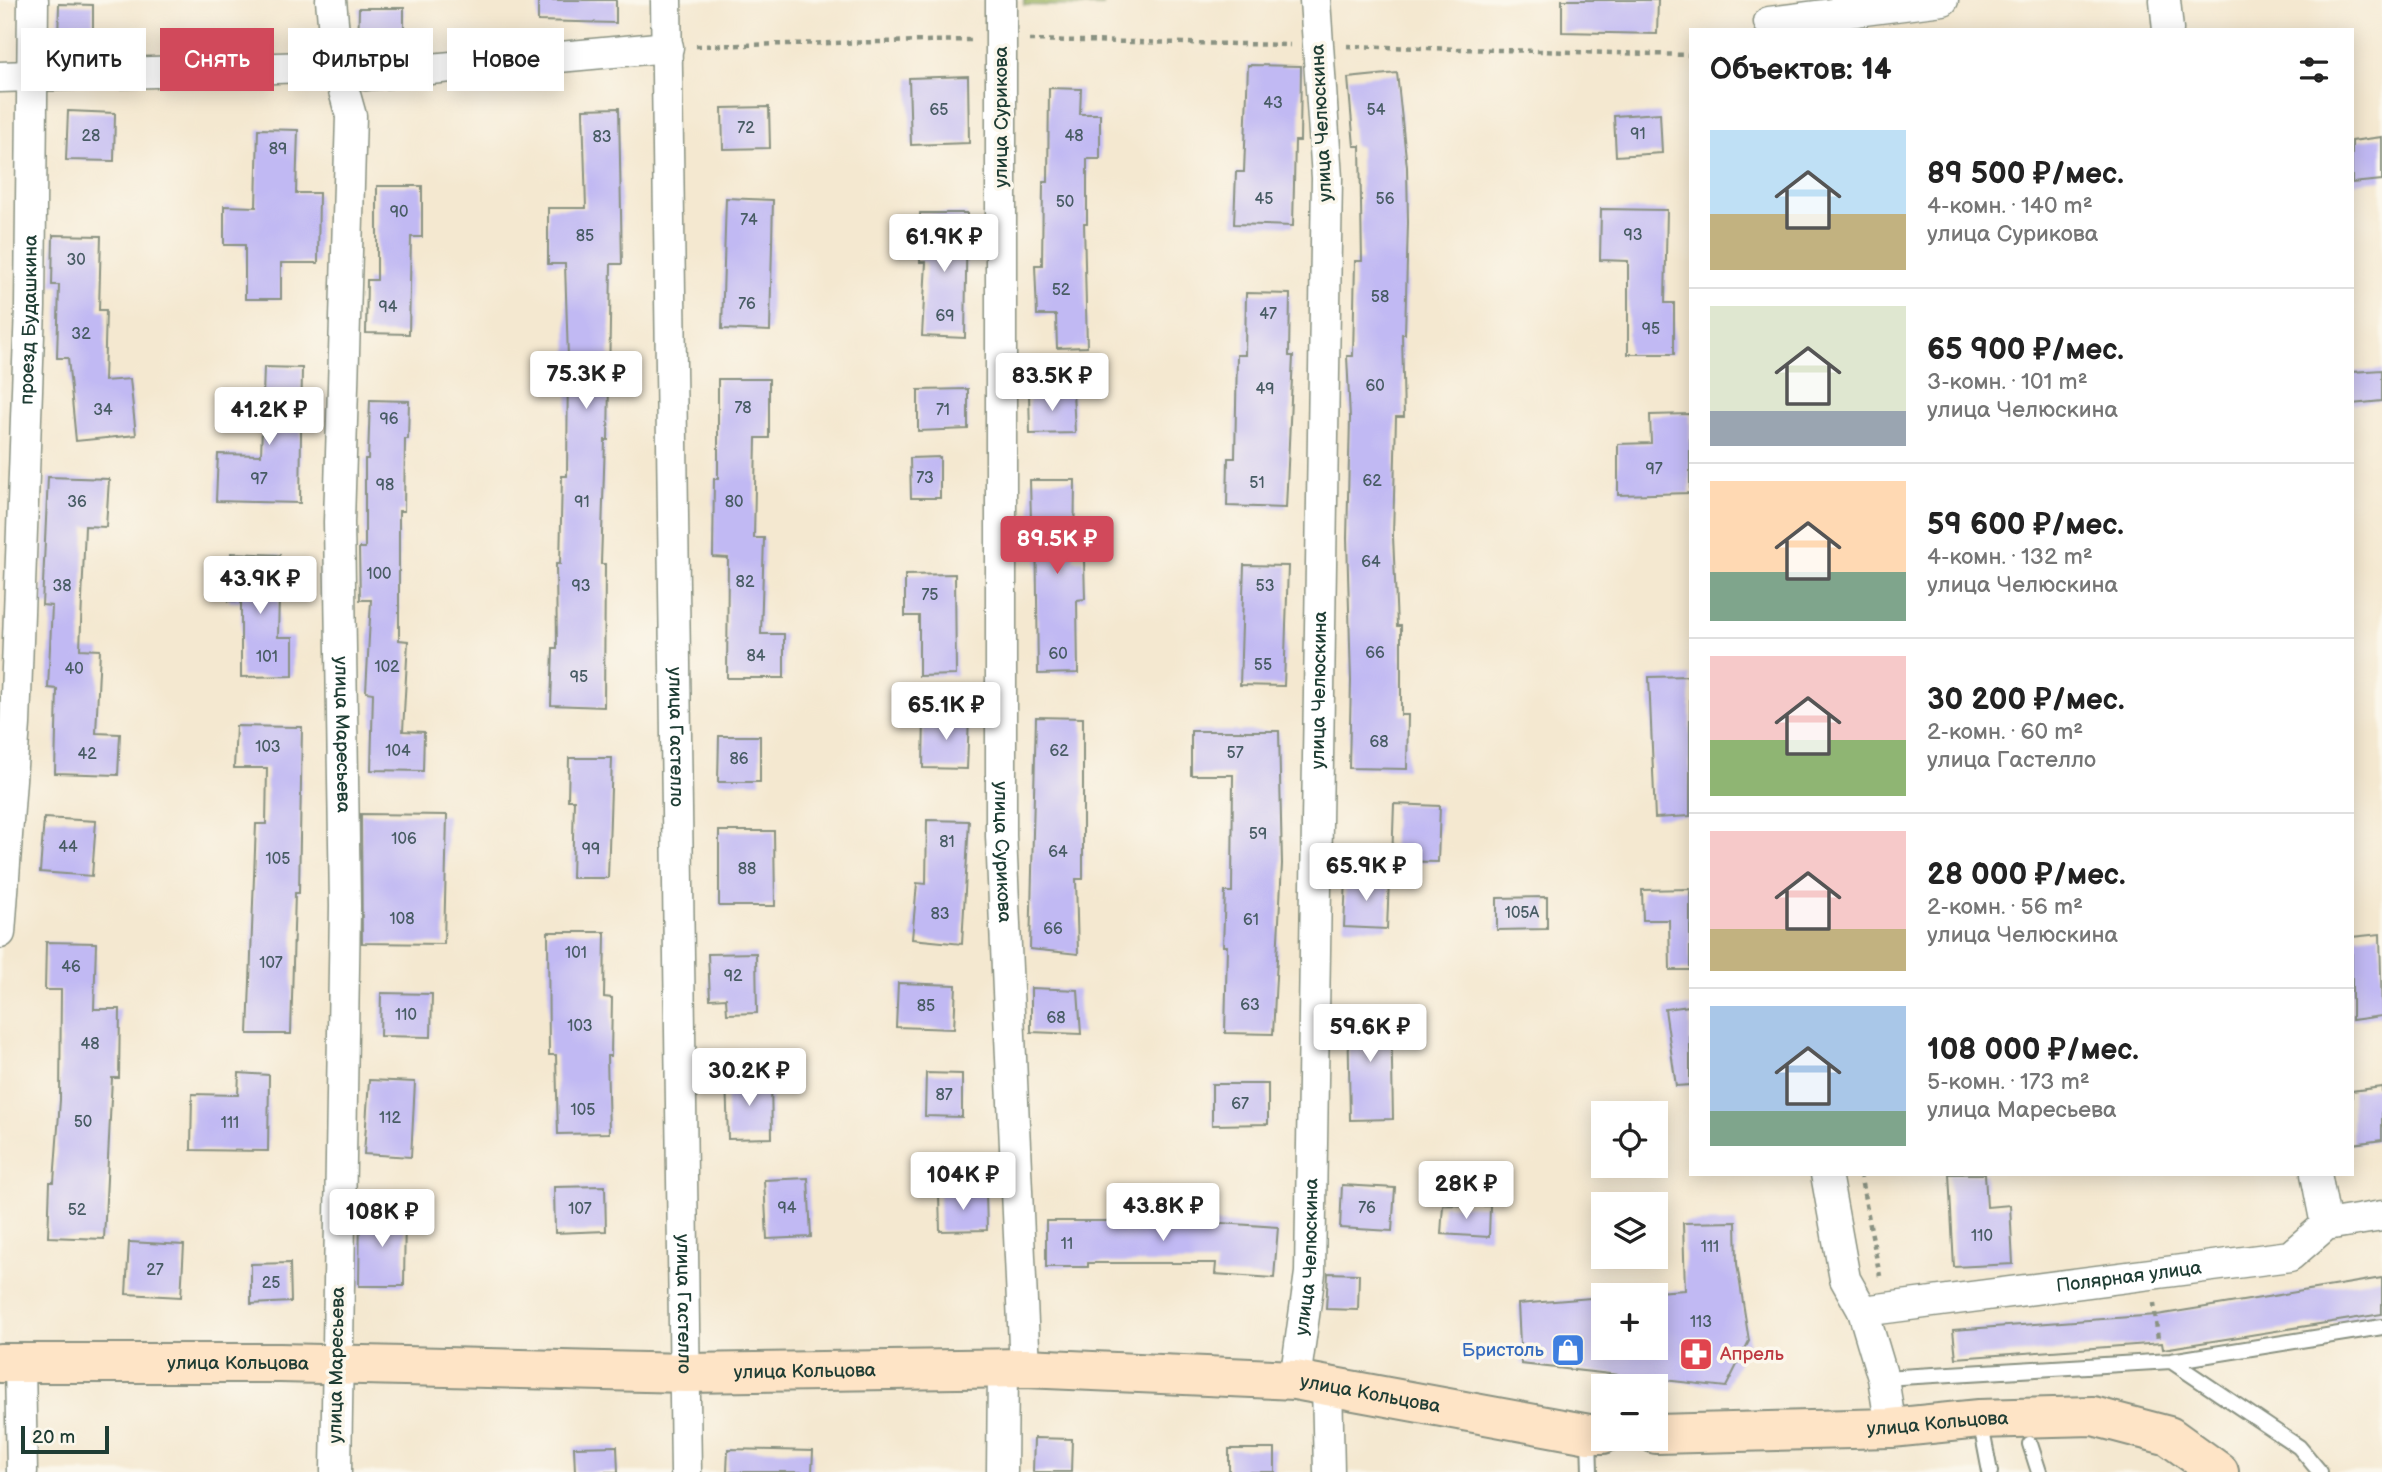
<!DOCTYPE html>
<html lang="ru">
<head>
<meta charset="utf-8">
<style>
  body { margin:0; font-family:"Balsamiq Sans",sans-serif; background:#f2f2f2; color:#222; height:100vh; display:flex; flex-direction:column; font-size:26px; white-space:nowrap }
  * { box-sizing:border-box; margin:0 }
  p { font-size:23px; color:#767676 }
  .icon { flex:none; width:38px; height:38px; fill:none; stroke:currentColor; stroke-width:2; stroke-linecap:round; stroke-linejoin:round }
  .map { position:relative; flex:1; overflow:hidden }
  .panel { position:absolute; left:1689px; top:28px; width:665px; height:1148px; display:flex; flex-direction:column; background:#fff; border-radius:0px; box-shadow:0 4px 18px #0003 }
  .panel>* { flex:none }
  .hud { position:absolute; left:21px; top:28px; width:665px; height:63px; display:flex; gap:14px }
  .tools { position:absolute; left:1591px; top:1101px; display:grid; gap:14px }
  .tools a { display:grid; place-items:center; width:77px; height:77px; border-radius:0px; background:#fff; box-shadow:0 4px 18px #0003; font-size:35px }
  .scale { position:absolute; left:21px; bottom:18px; width:88px; box-sizing:border-box; padding-left:7px; border:4px solid #1f3d34; border-top:0; font-size:19px; line-height:24px; white-space:nowrap; color:#1f3d34; -webkit-text-stroke:5px #fbf7ec; paint-order:stroke }
  .price { position:absolute; translate:-50% -60px; padding:0 16px; border-radius:7px; background:#fff; color:#222; font-size:23px; line-height:46px; filter:drop-shadow(0 2px 4px #0008) }
  .price::after { content:''; position:absolute; left:50%; top:42px; width:21px; height:16px; margin-left:-10px; background:inherit; clip-path:polygon(0 0,100% 0,50% 100%) }
  .price.current { background:#d1495b; color:#fff }
  ul { padding:0; list-style:none }
  li { display:flex; align-items:center; gap:21px; height:175px; padding:0 21px }
  li+li { border-top:2px solid #e0e0e0 }
  li span { display:grid; place-items:center; flex:none; width:196px; height:140px; border-radius:0px; color:#555 }
  li>.icon { margin-inline-start:auto }
  span .icon { width:84px; height:84px; fill:#fffc; stroke-width:1 }
  li b { font-size:30px }
  h2 { display:flex; justify-content:space-between; align-items:center; height:84px; padding:0 21px; font-size:30px }
  .pill { padding:0 24px; border-radius:0px; background:#fff; box-shadow:0 4px 18px #0003; font-size:24px; line-height:63px }
  .pill.current { background:#d1495b; color:#fff }
  .map>svg:first-child { display:block }
</style>
</head>
<body>
<div class="map">
<svg width="2382" height="1472" viewBox="0 0 2382 1472">
  <rect width="100%" height="100%" fill="#fbf7ec"/>
  <filter id="ink" filterUnits="userSpaceOnUse"><feTurbulence type="fractalNoise" baseFrequency=".0143" numOctaves="2"/><feDisplacementMap in="SourceGraphic" scale="14" xChannelSelector="R" yChannelSelector="G"/><feConvolveMatrix kernelMatrix="1 2 1 2 8 2 1 2 1" color-interpolation-filters="sRGB"/></filter>
  <filter id="wash" filterUnits="userSpaceOnUse"><feTurbulence type="fractalNoise" baseFrequency=".00686" numOctaves="4" result="noise"/><feDisplacementMap in="SourceGraphic" scale="28" xChannelSelector="R" yChannelSelector="G"/><feGaussianBlur stdDeviation="1.57" result="paint"/><feColorMatrix in="noise" values="0 0 0 0 0 0 0 0 0 0 0 0 0 0 0 0 0 1.4 0 .05"/><feComposite in="paint" operator="in"/></filter>
  <g filter="url(#wash)">
    <rect width="100%" height="100%" fill="#f4e8d0"/>
    <path fill="#a8c166" stroke="#647f4d" stroke-width="2" d="M1024,0H1103V6L1024,5Z"/>
    <g id="blocks">
      <path fill="#c1b9f3" d="M538,0H616V23L538,21Z
        M1562,0H1658L1657,34L1562,32Z
        M59,4L93,5V44L58,43Z
        M359,8H404V53L358,52Z
        M1248,65L1301,66L1300,141H1295L1293,226L1234,224L1236,172H1244Z
        M1397,73L1407,167L1408,222L1405,334H1402L1404,417H1396L1393,536L1397,626H1401V715H1408L1407,769L1349,768L1351,681L1347,538L1350,418L1347,356H1353L1355,261H1362L1360,146H1354L1348,78Z
        M968,76L969,143L911,145L909,78Z
        M1049,88L1081,89L1080,114H1100V159H1087V223H1084L1087,347L1057,348L1056,315H1037L1035,265H1042L1043,182H1048Z
        M769,107L770,148L723,149L722,108Z
        M619,108L622,264H611L608,440H605L601,564H605L604,707L551,705L553,648H557L556,564H560L562,476H567L568,358L565,264H548V208H586L583,109Z
        M68,111L115,113L114,161L66,160Z
        M1660,113L1662,153L1616,156L1614,116Z
        M258,129L298,130L296,193H319L318,263H281V299H245V245H224V206L256,207Z
        M2382,137V180L2352,183V141Z
        M377,186H422V237H411L409,334L366,333L367,280H377Z
        M726,198L773,200L770,331L722,329Z
        M1601,209L1667,210L1665,303H1674V354H1628V261L1600,260Z
        M920,213H967L965,338L922,336L926,262H920Z
        M53,235L101,236L99,310H106L104,381L130,379L136,435L76,441L68,358H57L59,285H52Z
        M1246,293L1290,294L1289,356H1293L1286,508L1227,506L1228,458H1235L1237,355H1245Z
        M264,367L302,368L300,503L216,501L218,454L261,455Z
        M2382,370V401L2352,404V372Z
        M718,379H769V438H756L754,538H764L761,634H784V678H727L728,558L713,557L714,479H718Z
        M968,389V429L918,431V390Z
        M1073,392L1075,433L1030,434L1029,393Z
        M370,400L409,401L408,439H405L404,511H399V640L408,641L403,731L424,732L423,771L371,770L373,693L366,692L371,600H360L359,548H365V459H368Z
        M1690,414V493L1618,495V444L1651,443L1650,415Z
        M940,457V498H911L910,458Z
        M48,477L109,479L106,527L85,526L80,649L100,650L96,733L120,734L118,775L55,773L57,689L48,688L52,606L42,605Z
        M1030,480H1075L1074,560H1084L1085,599L1077,600L1078,673L1038,674L1036,521H1031Z
        M231,553L280,555L278,637H293V676L241,677V601H229Z
        M1244,565L1288,566L1284,686L1240,685Z
        M955,574L956,675L919,676V616H905V575Z
        M1690,676V816L1655,818L1649,677Z
        M924,715L969,716L967,769L923,768Z
        M1036,717L1083,718V879H1076L1078,954L1030,949Z
        M236,726L302,727L299,893H295L291,1034H248L256,824H266L267,768H234Z
        M1191,731H1279L1282,864L1273,1034L1225,1033L1227,946H1223L1225,892H1232L1233,775H1191Z
        M719,736H760V782H718Z
        M569,758H612L608,878H572L574,800H568Z
        M1394,804L1440,806L1438,862L1392,861Z
        M361,814L447,815L444,944L362,943Z
        M44,818L96,821L92,876L40,872Z
        M927,820L969,821L962,944L912,939L917,883L926,884Z
        M719,831H774L775,906H719Z
        M1346,877L1389,879L1387,929L1344,927Z
        M1690,889V970H1670L1669,920H1643L1642,890Z
        M1547,897V929L1497,930V898Z
        M548,932H605L604,997L612,998L611,1056H607L609,1133L558,1134L556,1055H549Z
        M2380,934L2382,1016L2352,1020V937Z
        M46,942L96,943L94,1009H120L119,1078H112L104,1239L48,1237L50,1182H54L60,1100L61,990H45Z
        M756,953L757,1013L727,1014L726,998L710,999L708,954Z
        M898,983L956,985L954,1029L896,1027Z
        M1031,988L1078,990L1081,1034L1031,1032Z
        M381,993L432,994L431,1037L380,1036Z
        M1690,1006V1085L1676,1086L1665,1009Z
        M1391,1009L1393,1119L1350,1120L1348,1010Z
        M239,1073L269,1075L268,1151L191,1150L192,1094L238,1095Z
        M926,1073L962,1074V1117L925,1116Z
        M771,1077L772,1138L728,1139L726,1078Z
        M369,1080L415,1082L411,1157L364,1154Z
        M1212,1084H1268V1124L1212,1125Z
        M2382,1087V1140L2352,1144V1091Z
        M1949,1174H1985L1987,1207L2010,1205L2013,1264L1954,1267Z
        M808,1178L811,1237L767,1239L764,1180Z
        M1342,1185L1395,1188L1392,1231L1340,1228Z
        M605,1186L606,1231L555,1233L554,1187Z
        M986,1193L987,1230L940,1231L939,1194Z
        M1443,1205L1490,1206L1489,1237L1441,1234Z
        M1124,1210H1177V1220L1278,1227L1274,1278L1215,1274L1216,1263H1088V1267H1046V1221H1124Z
        M360,1211H405L404,1286H359Z
        M1736,1222L1737,1264L1749,1341L1726,1387L1521,1364L1518,1304L1603,1297V1348H1656V1292L1685,1290L1683,1223Z
        M129,1242L184,1245L181,1297L126,1294Z
        M290,1263L291,1302L251,1304V1264Z
        M1328,1273L1359,1274L1358,1310L1326,1309Z
        M2382,1278V1314L2163,1349L2162,1343L1956,1358L1953,1330L2157,1315Z
        M1034,1438L1072,1439L1071,1472H1033Z
        M617,1446L618,1472H575L574,1447Z
        M728,1449L813,1451L812,1472H727Z
        M1229,1449H1275V1472H1229Z"/>
    </g>
  </g>
  <g filter="url(#ink)">
    <use href="#blocks" fill-opacity="0" stroke="#8a9282" stroke-width="2"/>
    <g fill="none" stroke-linecap="round" stroke-linejoin="round">
      <g stroke="#8a9282" stroke-width="18">
        <path id="lane" d="M2171,1361L2299,1447L2320,1472
          M1883,1378L2171,1361L2382,1327
          M1980,1420L1990,1472
          M1589,1436L1590,1472
          M2030,1444L2039,1472"/>
      </g>
      <g stroke="#8a9282" stroke-width="33">
        <g id="street">
          <path id="s1" d="M331,0L337,66L351,116L339,522L345,906L336,1472"/>
          <path id="s2" d="M666,0L686,1472"/>
          <path id="s3" d="M1001,0V836L1025,1368"/>
          <path d="M2165,0L2168,30"/>
          <path d="M1769,22L1943,0"/>
          <path d="M0,77L337,66L365,75L668,47"/>
          <path id="s4" d="M0,933L15,724L30,307L33,0"/>
          <path d="M1826,1174L1845,1279L1863,1311L1883,1378L1891,1428"/>
          <path d="M2316,1174L2326,1225"/>
          <path id="s5" d="M1863,1311L2290,1256L2326,1225L2382,1216"/>
          <path d="M20,1363L22,1472"/>
          <path id="s6" d="M1295,1380L1310,1273L1327,178L1315,0"/>
          <path d="M1327,1383L1329,1472"/>
          <path d="M1002,1472L1003,1369"/>
        </g>
      </g>
      <g stroke="#8a9282" stroke-width="42">
        <g id="secondary">
          <path id="s7" d="M0,1363H280L686,1373L1025,1368L1295,1380L1589,1434H1603"/>
          <path id="s8" d="M1656,1434L1891,1428L1979,1419L2093,1416L2169,1436L2219,1472"/>
        </g>
      </g>
      <path stroke="#8a9282" stroke-width="4.5" stroke-dasharray="5 5" stroke-linecap="butt" d="M1029,40L1290,45
        M696,46L971,40
        M1347,46L1690,55
        M1860,1174L1880,1276
        M2154,1303L2158,1340"/>
      <use href="#lane" stroke="#fff" stroke-width="14"/>
      <use href="#street" stroke="#fff" stroke-width="30"/>
      <use href="#secondary" stroke="#fee4c6" stroke-width="38"/>
    </g>
  </g>
  <defs>
    <g id="shop-square" transform="scale(1.75)"><rect x="-9" y="-9" width="18" height="18" rx="4" fill="#3f7fe0" stroke="#fbf7ec"/><path d="M-5-2.5h2.3a2.7 3.5 0 0 1 5.4 0H5L5.5 6h-11ZM-1.5-2.5h3a1.5 2.3 0 0 0-3 0Z" fill="#fff"/></g>
    <g id="pharmacy-square" transform="scale(1.75)"><rect x="-9" y="-9" width="18" height="18" rx="4" fill="#e0444e" stroke="#fbf7ec"/><path d="M-2-6h4v4h4v4h-4v4h-4v-4h-4v-4h4Z" fill="#fff"/></g>
  </defs>
  <g fill-rule="evenodd">
    <use href="#shop-square" x="1568" y="1350"/>
    <use href="#pharmacy-square" x="1696" y="1354"/>
  </g>
  <g text-anchor="middle" dominant-baseline="central" stroke-width="7" stroke-linejoin="round" paint-order="stroke">
    <g font-size="16" fill="#485c64">
      <text x="1273" y="103">43</text>
      <text x="939" y="110">65</text>
      <text x="1376" y="110">54</text>
      <text x="746" y="128">72</text>
      <text x="1638" y="134">91</text>
      <text x="91" y="136">28</text>
      <text x="1074" y="136">48</text>
      <text x="602" y="137">83</text>
      <text x="278" y="149">89</text>
      <text x="1264" y="199">45</text>
      <text x="1385" y="199">56</text>
      <text x="1065" y="202">50</text>
      <text x="399" y="212">90</text>
      <text x="749" y="220">74</text>
      <text x="1633" y="235">93</text>
      <text x="585" y="236">85</text>
      <text x="76" y="260">30</text>
      <text x="1061" y="290">52</text>
      <text x="1380" y="297">58</text>
      <text x="747" y="304">76</text>
      <text x="388" y="307">94</text>
      <text x="1268" y="314">47</text>
      <text x="945" y="316">69</text>
      <text x="1651" y="329">95</text>
      <text x="81" y="334">32</text>
      <text x="1375" y="386">60</text>
      <text x="1265" y="389">49</text>
      <text x="743" y="408">78</text>
      <text x="103" y="410">34</text>
      <text x="943" y="410">71</text>
      <text x="389" y="419">96</text>
      <text x="1654" y="469">97</text>
      <text x="925" y="478">73</text>
      <text x="259" y="479">97</text>
      <text x="1372" y="481">62</text>
      <text x="1257" y="483">51</text>
      <text x="385" y="485">98</text>
      <text x="77" y="502">36</text>
      <text x="582" y="502">91</text>
      <text x="734" y="502">80</text>
      <text x="1371" y="562">64</text>
      <text x="379" y="574">100</text>
      <text x="745" y="582">82</text>
      <text x="62" y="586">38</text>
      <text x="581" y="586">93</text>
      <text x="1265" y="586">53</text>
      <text x="930" y="595">75</text>
      <text x="1375" y="653">66</text>
      <text x="1058" y="654">60</text>
      <text x="756" y="656">84</text>
      <text x="267" y="657">101</text>
      <text x="1263" y="665">55</text>
      <text x="387" y="667">102</text>
      <text x="74" y="669">40</text>
      <text x="579" y="677">95</text>
      <text x="1379" y="742">68</text>
      <text x="268" y="747">103</text>
      <text x="398" y="751">104</text>
      <text x="1059" y="751">62</text>
      <text x="1235" y="753">57</text>
      <text x="87" y="754">42</text>
      <text x="739" y="759">86</text>
      <text x="1258" y="834">59</text>
      <text x="404" y="839">106</text>
      <text x="947" y="842">81</text>
      <text x="68" y="847">44</text>
      <text x="591" y="849">99</text>
      <text x="1058" y="852">64</text>
      <text x="278" y="859">105</text>
      <text x="747" y="869">88</text>
      <text x="1522" y="913">105А</text>
      <text x="940" y="914">83</text>
      <text x="402" y="919">108</text>
      <text x="1251" y="920">61</text>
      <text x="1053" y="929">66</text>
      <text x="576" y="953">101</text>
      <text x="271" y="963">107</text>
      <text x="71" y="967">46</text>
      <text x="733" y="976">92</text>
      <text x="1250" y="1005">63</text>
      <text x="926" y="1006">85</text>
      <text x="406" y="1015">110</text>
      <text x="1056" y="1018">68</text>
      <text x="580" y="1026">103</text>
      <text x="90" y="1044">48</text>
      <text x="944" y="1095">87</text>
      <text x="1240" y="1104">67</text>
      <text x="583" y="1110">105</text>
      <text x="390" y="1118">112</text>
      <text x="83" y="1122">50</text>
      <text x="230" y="1123">111</text>
      <text x="787" y="1208">94</text>
      <text x="1367" y="1208">76</text>
      <text x="580" y="1209">107</text>
      <text x="77" y="1210">52</text>
      <text x="1982" y="1236">110</text>
      <text x="1067" y="1244">11</text>
      <text x="1710" y="1247">111</text>
      <text x="155" y="1270">27</text>
      <text x="271" y="1283">25</text>
      <text x="1701" y="1322">113</text>
    </g>
    <g font-size="19" fill="#1f3d34" stroke="#fbf7ec">
      <text transform="translate(1001 117) rotate(-90)">улица Сурикова</text>
      <text transform="translate(1322 123) rotate(-93)">улица Челюскина</text>
      <text stroke="none"><textPath href="#s4" startOffset="614">проезд Будашкина</textPath></text>
      <text stroke="none"><textPath href="#s6" startOffset="691">улица Челюскина</textPath></text>
      <text stroke="none"><textPath href="#s1" startOffset="737">улица Маресьева</textPath></text>
      <text stroke="none"><textPath href="#s2" startOffset="737">улица Гастелло</textPath></text>
      <text stroke="none"><textPath href="#s3" startOffset="852">улица Сурикова</textPath></text>
      <text stroke="none"><textPath href="#s6" startOffset="124">улица Челюскина</textPath></text>
      <text stroke="none"><textPath href="#s5" startOffset="268">Полярная улица</textPath></text>
      <text stroke="none"><textPath href="#s2" startOffset="1304">улица Гастелло</textPath></text>
      <text stroke="none"><textPath href="#s7" startOffset="238">улица Кольцова</textPath></text>
      <text transform="translate(337 1365) rotate(-89)">улица Маресьева</text>
      <text stroke="none"><textPath href="#s7" startOffset="805">улица Кольцова</textPath></text>
      <text stroke="none"><textPath href="#s7" startOffset="1372">улица Кольцова</textPath></text>
      <text stroke="none"><textPath href="#s8" startOffset="282">улица Кольцова</textPath></text>
    </g>
    <g font-size="19" fill="#366cbe" stroke="#fbf7ec" text-anchor="end">
      <text x="1544" y="1350">Бристоль</text>
    </g>
    <g font-size="19" fill="#be3a42" stroke="#fbf7ec" text-anchor="start">
      <text x="1720" y="1354">Апрель</text>
    </g>
  </g>
</svg>
<div class="tools">
<a><svg class="icon" aria-label="locate" viewBox="0 0 24 24"><circle cx="12" cy="12" r="6"/><path d="M12 2v4M12 18v4M2 12h4M18 12h4"/></svg></a>
<a><svg class="icon" aria-label="layers" viewBox="0 0 24 24"><path d="M12 4l9 5-9 5-9-5zM3 14l9 5 9-5"/></svg></a>
<a>+</a>
<a>−</a>
</div>
<div class="scale">20 m</div>
<b class="price" style="left:944px;top:274px">61.9K ₽</b>
<b class="price" style="left:586px;top:411px">75.3K ₽</b>
<b class="price" style="left:1052px;top:413px">83.5K ₽</b>
<b class="price" style="left:269px;top:447px">41.2K ₽</b>
<b class="price current" style="left:1057px;top:576px">89.5K ₽</b>
<b class="price" style="left:260px;top:616px">43.9K ₽</b>
<b class="price" style="left:946px;top:742px">65.1K ₽</b>
<b class="price" style="left:1366px;top:903px">65.9K ₽</b>
<b class="price" style="left:1370px;top:1064px">59.6K ₽</b>
<b class="price" style="left:749px;top:1108px">30.2K ₽</b>
<b class="price" style="left:963px;top:1212px">104K ₽</b>
<b class="price" style="left:1466px;top:1221px">28K ₽</b>
<b class="price" style="left:1163px;top:1243px">43.8K ₽</b>
<b class="price" style="left:382px;top:1249px">108K ₽</b>
<div class="hud">
<a class="pill">Купить</a>
<a class="pill current">Снять</a>
<a class="pill">Фильтры</a>
<a class="pill">Новое</a>
</div>
<section class="panel">
<h2>Объектов: 14<svg class="icon" aria-label="filters" viewBox="0 0 24 24"><path d="M4 7h16M4 17h16"/><circle cx="9" cy="7" r="2"/><circle cx="15" cy="17" r="2"/></svg></h2>
<ul>
<li><span style="background:linear-gradient(#bfe0f5 60%,#c2b280 0)"><svg class="icon" aria-label="home" viewBox="0 0 24 24"><path d="M3 11l9-7 9 7M6 9v11h12V9"/></svg></span><div><b>89 500 ₽/мес.</b><p>4-комн. · 140 m²</p><p>улица Сурикова</p></div></li>
<li><span style="background:linear-gradient(#dfe7d0 75%,#9aa5b1 0)"><svg class="icon" aria-label="home" viewBox="0 0 24 24"><path d="M3 11l9-7 9 7M6 9v11h12V9"/></svg></span><div><b>65 900 ₽/мес.</b><p>3-комн. · 101 m²</p><p>улица Челюскина</p></div></li>
<li><span style="background:linear-gradient(#ffd9b3 65%,#7fa58c 0)"><svg class="icon" aria-label="home" viewBox="0 0 24 24"><path d="M3 11l9-7 9 7M6 9v11h12V9"/></svg></span><div><b>59 600 ₽/мес.</b><p>4-комн. · 132 m²</p><p>улица Челюскина</p></div></li>
<li><span style="background:linear-gradient(#f6c9c9 60%,#8fb573 0)"><svg class="icon" aria-label="home" viewBox="0 0 24 24"><path d="M3 11l9-7 9 7M6 9v11h12V9"/></svg></span><div><b>30 200 ₽/мес.</b><p>2-комн. · 60 m²</p><p>улица Гастелло</p></div></li>
<li><span style="background:linear-gradient(#f6c9c9 70%,#c2b280 0)"><svg class="icon" aria-label="home" viewBox="0 0 24 24"><path d="M3 11l9-7 9 7M6 9v11h12V9"/></svg></span><div><b>28 000 ₽/мес.</b><p>2-комн. · 56 m²</p><p>улица Челюскина</p></div></li>
<li><span style="background:linear-gradient(#a9c7e8 75%,#7fa58c 0)"><svg class="icon" aria-label="home" viewBox="0 0 24 24"><path d="M3 11l9-7 9 7M6 9v11h12V9"/></svg></span><div><b>108 000 ₽/мес.</b><p>5-комн. · 173 m²</p><p>улица Маресьева</p></div></li>
</ul>
</section>
</div>
</body>
</html>
